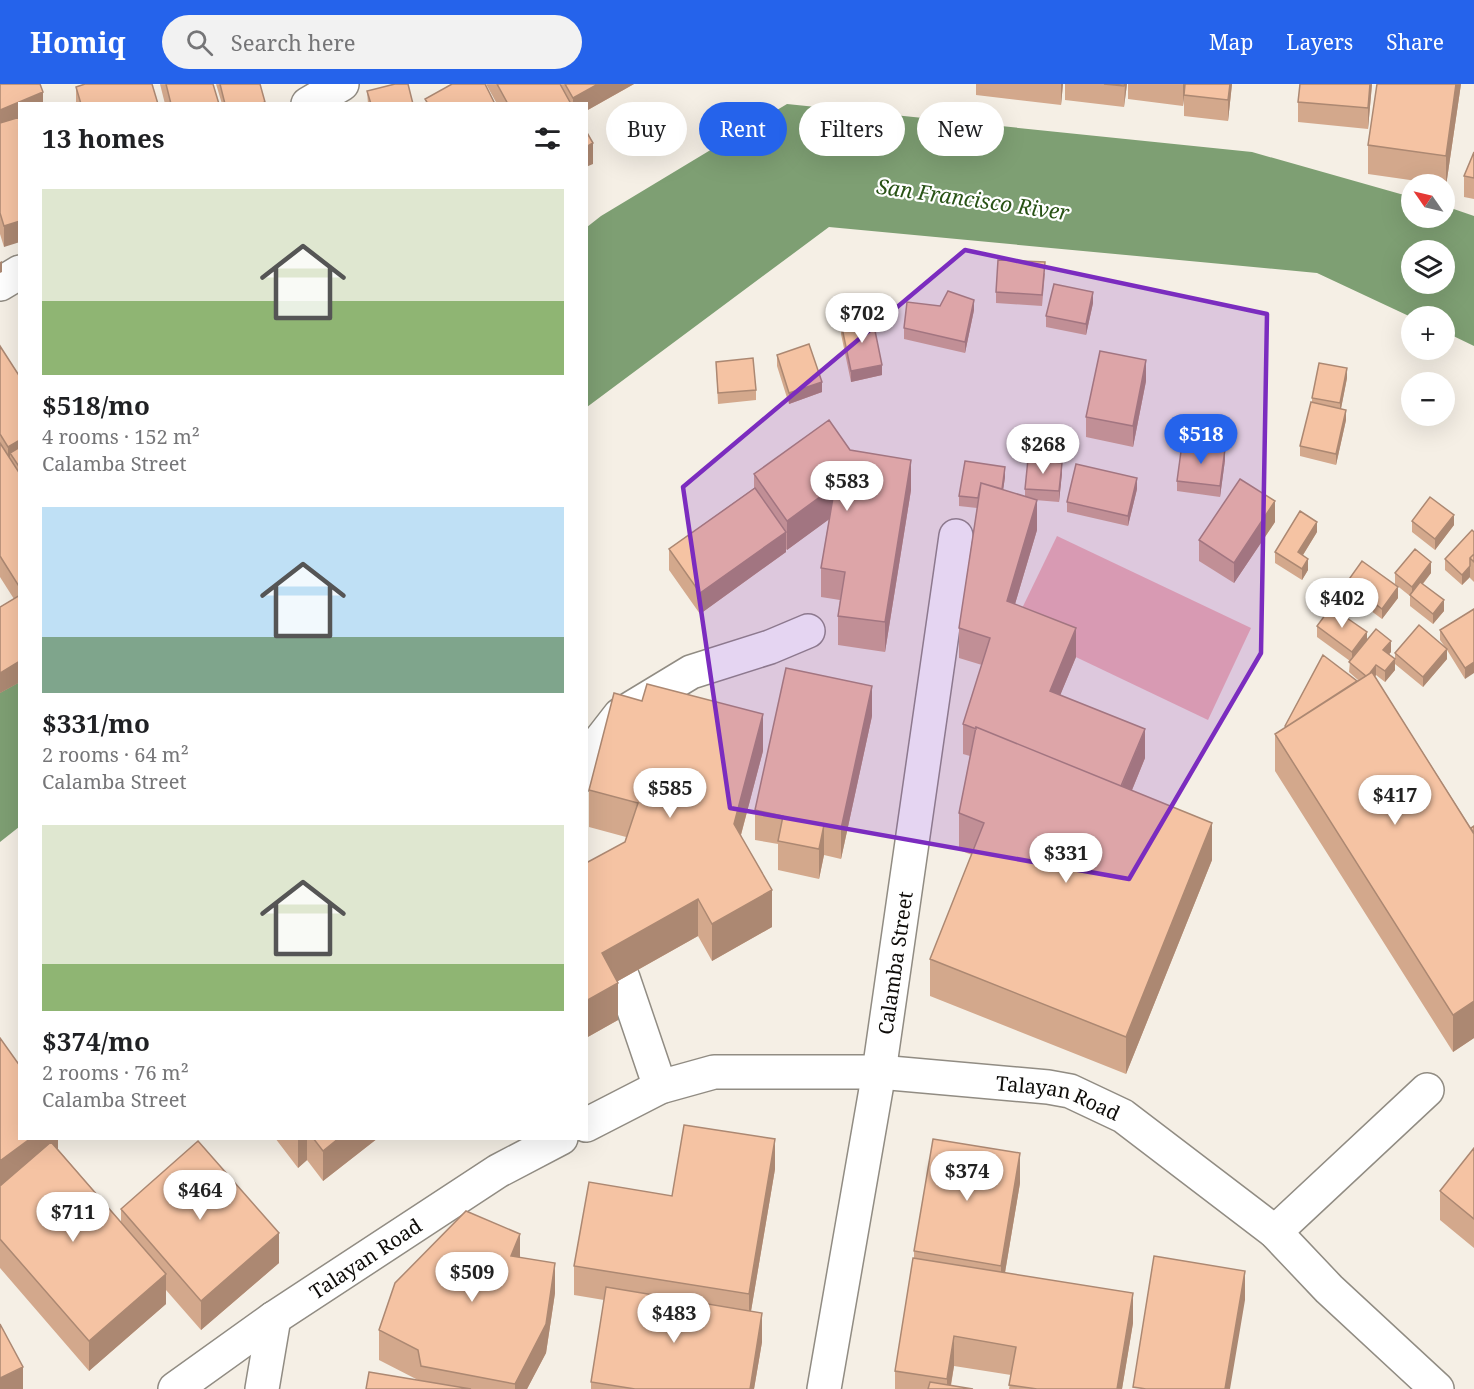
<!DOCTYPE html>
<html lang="en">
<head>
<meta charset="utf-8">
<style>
  body { margin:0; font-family:"Noto Serif",serif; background:#f2f2f2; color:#202124; height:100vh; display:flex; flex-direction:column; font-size:22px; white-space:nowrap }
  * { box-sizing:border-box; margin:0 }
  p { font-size:20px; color:#757577 }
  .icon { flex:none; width:33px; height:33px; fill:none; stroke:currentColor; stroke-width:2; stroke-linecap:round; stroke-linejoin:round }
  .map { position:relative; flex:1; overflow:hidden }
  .panel { position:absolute; left:18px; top:18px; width:570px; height:1038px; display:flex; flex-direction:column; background:#fff; border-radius:0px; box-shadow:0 6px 24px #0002 }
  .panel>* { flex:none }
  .top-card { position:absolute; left:606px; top:18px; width:570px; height:54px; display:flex; gap:12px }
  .needle { width:39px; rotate:304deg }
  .controls { position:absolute; left:1401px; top:90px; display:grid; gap:12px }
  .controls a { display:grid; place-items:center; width:54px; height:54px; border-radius:50%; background:#fff; box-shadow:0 6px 24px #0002; font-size:30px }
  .price { position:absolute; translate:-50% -51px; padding:0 14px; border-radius:21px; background:#fff; color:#222; font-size:20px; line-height:39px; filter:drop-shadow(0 2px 3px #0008) }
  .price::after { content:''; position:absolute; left:50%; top:36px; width:18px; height:14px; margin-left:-9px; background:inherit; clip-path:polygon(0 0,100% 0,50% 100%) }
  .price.selected { background:#2563eb; color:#fff }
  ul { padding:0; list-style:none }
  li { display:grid; align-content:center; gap:12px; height:318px; padding:0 24px }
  li span { display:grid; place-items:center; height:186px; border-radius:0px; color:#555 }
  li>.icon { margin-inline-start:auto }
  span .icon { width:108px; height:108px; fill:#fffc; stroke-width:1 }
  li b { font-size:26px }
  h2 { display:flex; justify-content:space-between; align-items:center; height:72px; padding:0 24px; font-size:26px }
  .pill { padding:0 21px; border-radius:27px; background:#fff; box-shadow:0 6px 24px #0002; font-size:21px; line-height:54px }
  .pill.selected { background:#2563eb; color:#fff }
  header { display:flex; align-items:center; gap:36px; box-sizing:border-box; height:84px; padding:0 30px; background:#2563eb; color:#fff }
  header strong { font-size:28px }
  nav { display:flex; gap:33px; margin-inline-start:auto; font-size:21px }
  .search { width:420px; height:54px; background:#f2f2f2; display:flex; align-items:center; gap:15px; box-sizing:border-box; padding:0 21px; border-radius:33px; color:#757577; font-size:22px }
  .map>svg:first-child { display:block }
</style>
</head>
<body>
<header>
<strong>Homiq</strong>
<div class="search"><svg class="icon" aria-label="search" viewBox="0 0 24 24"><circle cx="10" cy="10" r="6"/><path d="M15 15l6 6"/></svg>Search here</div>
<nav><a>Map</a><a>Layers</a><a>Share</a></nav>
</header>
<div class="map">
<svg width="1474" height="1305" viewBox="0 0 1474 1305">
  <rect width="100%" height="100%" fill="#f5efe5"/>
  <path fill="#efb6b1" d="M1057,452L1251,544L1208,636L1013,543Z"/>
  <path fill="#7e9f73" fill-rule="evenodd" d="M787,20L1252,68L1411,113L1412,134H1444L1445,122L1474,132V262L1445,248L1444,232L1411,233L1317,189L829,143L587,323V143L601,132ZM1412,166H1444V200H1412Z
    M19,590V743L0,758V607Z"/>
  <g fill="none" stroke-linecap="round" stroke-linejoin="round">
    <g stroke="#918c83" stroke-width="36">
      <g id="minor">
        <path d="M308,20L342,0"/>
        <path d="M0,200L20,188"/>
        <path d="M586,690L599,658L620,631L691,588L770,563L808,547"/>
        <path d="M623,894L660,1003"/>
        <path id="s1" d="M586,1041L660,1003L714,988H879L1048,1003L1070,1007L1123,1032L1275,1148L1329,1205L1437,1305"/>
        <path d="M1275,1148L1427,1006"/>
        <path id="s2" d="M175,1305L274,1234L498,1087L561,1054"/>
        <path d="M262,1305L274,1234"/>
        <path id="s3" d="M824,1305L879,988L956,452"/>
      </g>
    </g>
    <use href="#minor" stroke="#fff" stroke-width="33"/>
  </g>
  <path fill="#d3a88c" d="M0,0L43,20H20L4,163L0,150Z
    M160,0H213L219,20H165Z
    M216,0H260L265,20H222Z
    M486,0H634L586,27V20H497Z
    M976,0H1063L1061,21L976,11Z
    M1065,0H1127L1124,23L1065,16Z
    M1128,0H1232L1228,37L1184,32V14L1183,22L1128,15Z
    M1300,0H1372L1368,45L1298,38V18Z
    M1377,0H1461L1446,102L1444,100H1438L1368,90V61Z
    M76,3L158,20H76Z
    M367,7L413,20H368Z
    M1474,68V115L1464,113V92Z
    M1045,189L1042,222L996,219V208Z
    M1093,219L1086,251L1046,243V232Z
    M940,222L974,226L965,269L904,255V244Z
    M841,239L882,291L851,298L841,250Z
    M0,262L20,293V598L0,609V523L14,515L0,493Z
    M777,271L822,308L789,320L777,282Z
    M716,278L756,306V316L718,320Z
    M1347,294L1341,324L1346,336L1336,381L1300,372V362L1312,318V314Z
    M1146,297L1133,363L1086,353V333Z
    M850,366L911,406L885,568L838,561V532L840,516L821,513V484L829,435L787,466L786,465V468L700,530L669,486V465L754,404V390Z
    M1225,376L1220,413L1177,407V397Z
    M1062,389L1059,418L1035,416L1037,446L1015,520L1076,573L1060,611L1145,674L1132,706L1212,776L1126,990L930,912V875L972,771L959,766V729L970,672L963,670V640L982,581L959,574V544L977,424L959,422V412L1005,393L1003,406L1025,413V405Z
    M1137,405L1128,442L1067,428V418Z
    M1412,437L1454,441L1435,466L1412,448Z
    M1275,438L1234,499L1199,477V456Z
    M1474,446V498L1470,494V493L1462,501L1445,486V475L1474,448Z
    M1317,448L1303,471L1308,486L1302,496L1275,479V468Z
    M1395,489H1431L1423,500L1444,527L1433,540L1410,522V512L1395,500Z
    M1347,498L1398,514L1382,535L1347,509Z
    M1474,525L1465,595L1447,566V575L1423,603L1395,580V586L1385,598L1376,591L1375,593L1471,744L1474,742V954L1453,968L1275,687V650L1285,644V642L1358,596L1349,588L1350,577L1317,553V542L1367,556L1391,568L1389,570L1395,575V569L1445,563L1440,556V546Z
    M872,632L841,775L824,771L819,795L778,786V760L755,756V726Z
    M763,667L741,751L772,843L712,877L698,852L618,897V936L586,954L626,753L589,743V706Z
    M0,954L58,1054V1065L121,1138V1125L279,1179L201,1246L166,1206V1220L89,1287L0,1184Z
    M275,1054H378L323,1097L307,1076L298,1084Z
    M1474,1064V1164L1440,1136V1107Z
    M775,1085L751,1227L762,1258L754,1305H591V1298L604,1216L574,1211V1182L672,1112Z
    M1020,1099L1005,1189L1133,1239L1122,1305H1009L1011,1291L954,1282L951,1302L973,1305H895V1287L914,1174V1167Z
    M520,1173L555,1209L546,1269L527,1305H366L418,1296L379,1276V1246Z"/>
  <path fill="#ac8872" d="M598,0H634L586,27V20H573V14Z
    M1061,0H1063L1061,21Z
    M1125,0H1127L1124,23Z
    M1183,0H1185L1183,22Z
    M1230,0H1232L1228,37V16Z
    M1370,0H1372L1368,45V24Z
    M1456,0H1461L1446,102V72Z
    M43,8V20H20V48L0,56V26Z
    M593,59V80L586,83V63Z
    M20,137V158L4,163V142Z
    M2,177V188L0,189V178Z
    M1093,208V219L1086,251V240Z
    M974,216V226L965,269V258Z
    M1146,276V297L1133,363V342Z
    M882,281V291L851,298V287Z
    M1347,284V294L1340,330V319Z
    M822,298V308L789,320V309Z
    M1346,326V336L1336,381V370Z
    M20,356V376L10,369V382L8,383V363Z
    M1225,365V376L1220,413V402Z
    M911,376V406L885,568V538Z
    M1062,379V389L1059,418V407Z
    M1005,383V393L1000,428V417Z
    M1137,394V405L1128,442V432Z
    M835,402V431L787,466V437Z
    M1037,416V446L1007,547V517Z
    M1275,417V438L1234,499V479Z
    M1454,431V441L1435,466V455Z
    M1317,438V448L1298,479V468Z
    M786,448V468L700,530V509Z
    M1308,475V486L1302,496V485Z
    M1431,478V489L1412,513V503Z
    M1470,482V493L1462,501V491Z
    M1398,503V514L1382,535V525Z
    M1444,516V527L1433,540V530Z
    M1076,544V573L1050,636V607Z
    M1367,548V559L1352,579V568Z
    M1391,557V568L1383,577V566Z
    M1447,565V575L1423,603V593Z
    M1395,575V586L1385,598V587Z
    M20,577V598L0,609V589Z
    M1474,578V589L1465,595V584Z
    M1376,581V591L1367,603V593Z
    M872,602V632L841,775V745Z
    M763,630V667L734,777V740Z
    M1145,645V674L1121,733V704Z
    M1212,739V776L1126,990V953Z
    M824,741V771L819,795V765Z
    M772,806V843L712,877V840Z
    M698,815V852L602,906V869Z
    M618,899V936L586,954V917Z
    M1474,917V954L1453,968V931Z
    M31,1054H58V1065L0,1106V1077Z
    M298,1054H307V1076L298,1084Z
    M339,1054H378L323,1097V1067Z
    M775,1055V1085L749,1239V1210Z
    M1020,1069V1099L1001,1212V1182Z
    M279,1149V1179L201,1246V1217Z
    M520,1150V1179L511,1172Z
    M555,1179V1209L546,1269L527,1305H515V1300Z
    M1245,1187V1216L1230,1305H1225Z
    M166,1190V1220L89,1287V1257Z
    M1133,1209V1239L1122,1305H1117Z
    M762,1229V1258L754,1305H750Z
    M954,1252V1282L950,1305H947V1295Z
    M23,1283V1305H0V1294Z"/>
  <path fill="#f5c3a3" stroke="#ac8872" stroke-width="1.5" d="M0,0H40L43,8L0,26Z
    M85,0H152L158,20H81L76,3Z
    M166,0H213L219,20H171Z
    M220,0H260L265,18L259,20H225Z
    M395,0H408L413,20H371L367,7Z
    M452,0H485L495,20H428L425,15Z
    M497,0H560L571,20H508Z
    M565,0H598L573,14Z
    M1104,0H1125L1124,2Z
    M1185,0H1230L1228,16L1184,11Z
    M1300,0H1370L1368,24L1298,18Z
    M1377,0H1456L1446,72L1368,61Z
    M20,33V137L4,142L0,129V39Z
    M586,47L593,59L586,63Z
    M1474,68V94L1464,92Z
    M998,176L1045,178L1042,211L996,208Z
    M1054,200L1093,208L1086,240L1046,232Z
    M948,207L974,216L965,258L904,244L907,218L940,222Z
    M872,232L882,281L851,287L841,239Z
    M809,260L822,298L789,309L777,271Z
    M0,262L20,293V356L8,363L0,350Z
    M1100,267L1146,276L1133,342L1086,333Z
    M753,274L756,306L718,309L716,278Z
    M1319,279L1347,284L1340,319L1312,314Z
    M1311,318L1346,326L1336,370L1300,362Z
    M829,336L850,366L911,376L885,538L838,532L845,488L821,484L835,402L787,437L754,390Z
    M0,359L20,390V504L0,472Z
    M1182,360L1225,365L1220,402L1177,397Z
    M20,363V384L10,369Z
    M1028,375L1062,379L1059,407L1025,405Z
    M965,377L1005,383L1002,405L981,399L978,414L959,412Z
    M1076,380L1137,394L1128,432L1067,418Z
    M1240,395L1275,417L1234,479L1199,456Z
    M981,399L1037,416L1007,517L1076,544L1050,607L1145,645L1121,702L976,643V645L963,640L990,554L959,544Z
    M755,404L786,448L700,509L669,465Z
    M1430,413L1454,431L1435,455L1412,437Z
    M1300,427L1317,438L1298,468L1308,475L1302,485L1275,468Z
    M1472,446L1474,448V470L1470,474V482L1462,491L1445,475Z
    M1415,465L1431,478L1412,503L1395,489Z
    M1474,470V478L1470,474Z
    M1362,477L1398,503L1382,525L1347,498Z
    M1420,498L1444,516L1433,530L1410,511Z
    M20,511V577L0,589V523Z
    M1331,523L1367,548L1352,568L1317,542Z
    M1474,525V578L1465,584L1440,546Z
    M1419,541L1447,565L1423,593L1395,569Z
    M1376,545L1391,557L1383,566L1395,575L1385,587L1376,581L1370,589L1366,592L1349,578Z
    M1323,571L1357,597L1286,643L1285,642Z
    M786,584L872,602L841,745L824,741L819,765L778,757L783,732L755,726Z
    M1372,588L1474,750V917L1453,931L1275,650Z
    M647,600L763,630L734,740L772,806L712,840L698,815L602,869L618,899L586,917V779L625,758L638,719L589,706L614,609L642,617Z
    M976,643L1212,739L1126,953L930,875L984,739L959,729Z
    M1474,742V750L1471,744Z
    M0,954L20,982V1054H31L0,1077Z
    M684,1041L775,1055L749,1210L574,1182L589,1098L672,1112Z
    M313,1054H339L323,1067Z
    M933,1055L1020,1069L1001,1182L914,1167Z
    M198,1057L279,1149L201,1217L121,1125Z
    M51,1058L166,1190L89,1257L0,1155V1102Z
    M1474,1064V1135L1440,1107Z
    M466,1127L520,1150L511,1172L555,1179L546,1240L515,1300L421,1282L418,1266L379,1246L395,1199Z
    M1154,1172L1245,1187L1225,1305H1146L1133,1303Z
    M913,1174L1133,1209L1117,1305H1037L1009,1301L1016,1263L954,1252L947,1295L895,1287Z
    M606,1203L762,1229L750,1305H635L591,1298Z
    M0,1240L23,1283L0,1294Z
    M369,1288L471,1305H366Z
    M930,1298L973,1305H928Z"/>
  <path fill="#7b2cbf" fill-opacity="0.2" stroke="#7b2cbf" stroke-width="4.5" stroke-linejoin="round" d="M965,166L1267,230L1261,569L1129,795L730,724L683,403Z"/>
  <g text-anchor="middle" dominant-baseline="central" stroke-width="4.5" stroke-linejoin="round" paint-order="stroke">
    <g font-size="20" fill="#0e0c09" stroke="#fff">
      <text stroke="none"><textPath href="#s3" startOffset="432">Calamba Street</textPath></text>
      <text stroke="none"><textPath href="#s1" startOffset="486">Talayan Road</textPath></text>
      <text stroke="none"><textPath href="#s2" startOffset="231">Talayan Road</textPath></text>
    </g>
    <g font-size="21" font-style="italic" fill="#285215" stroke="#fff">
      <text transform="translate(973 115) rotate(8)">San Francisco River</text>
    </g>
  </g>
</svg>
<div class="controls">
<a><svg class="needle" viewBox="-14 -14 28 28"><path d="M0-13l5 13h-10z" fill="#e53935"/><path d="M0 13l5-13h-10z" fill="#757577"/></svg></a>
<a><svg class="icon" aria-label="layers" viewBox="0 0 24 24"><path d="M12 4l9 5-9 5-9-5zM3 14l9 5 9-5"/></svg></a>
<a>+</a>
<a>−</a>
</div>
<b class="price" style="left:862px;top:260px">$702</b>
<b class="price selected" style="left:1201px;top:381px">$518</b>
<b class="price" style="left:1043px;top:391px">$268</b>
<b class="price" style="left:847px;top:428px">$583</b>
<b class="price" style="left:1342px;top:545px">$402</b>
<b class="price" style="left:670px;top:735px">$585</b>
<b class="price" style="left:1395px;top:742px">$417</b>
<b class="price" style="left:1066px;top:800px">$331</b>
<b class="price" style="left:967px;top:1118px">$374</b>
<b class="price" style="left:200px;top:1137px">$464</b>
<b class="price" style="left:73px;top:1159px">$711</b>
<b class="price" style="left:472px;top:1219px">$509</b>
<b class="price" style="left:674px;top:1260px">$483</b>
<div class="top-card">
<a class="pill">Buy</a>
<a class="pill selected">Rent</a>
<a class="pill">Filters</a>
<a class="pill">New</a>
</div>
<section class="panel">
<h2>13 homes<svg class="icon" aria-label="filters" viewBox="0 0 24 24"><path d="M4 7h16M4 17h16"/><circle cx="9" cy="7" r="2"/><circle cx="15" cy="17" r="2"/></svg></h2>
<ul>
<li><span style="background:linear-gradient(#dfe7d0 60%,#8fb573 0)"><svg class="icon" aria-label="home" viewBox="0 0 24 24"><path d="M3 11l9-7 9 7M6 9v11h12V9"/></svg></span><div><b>$518/mo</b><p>4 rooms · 152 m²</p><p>Calamba Street</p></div></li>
<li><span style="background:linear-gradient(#bfe0f5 70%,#7fa58c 0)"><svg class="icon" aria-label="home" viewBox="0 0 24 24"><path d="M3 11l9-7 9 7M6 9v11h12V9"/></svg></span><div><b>$331/mo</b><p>2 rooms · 64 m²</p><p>Calamba Street</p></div></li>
<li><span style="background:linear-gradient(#dfe7d0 75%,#8fb573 0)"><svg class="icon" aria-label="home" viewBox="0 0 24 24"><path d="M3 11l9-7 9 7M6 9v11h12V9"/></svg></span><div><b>$374/mo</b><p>2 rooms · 76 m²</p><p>Calamba Street</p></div></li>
</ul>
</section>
</div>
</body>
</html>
